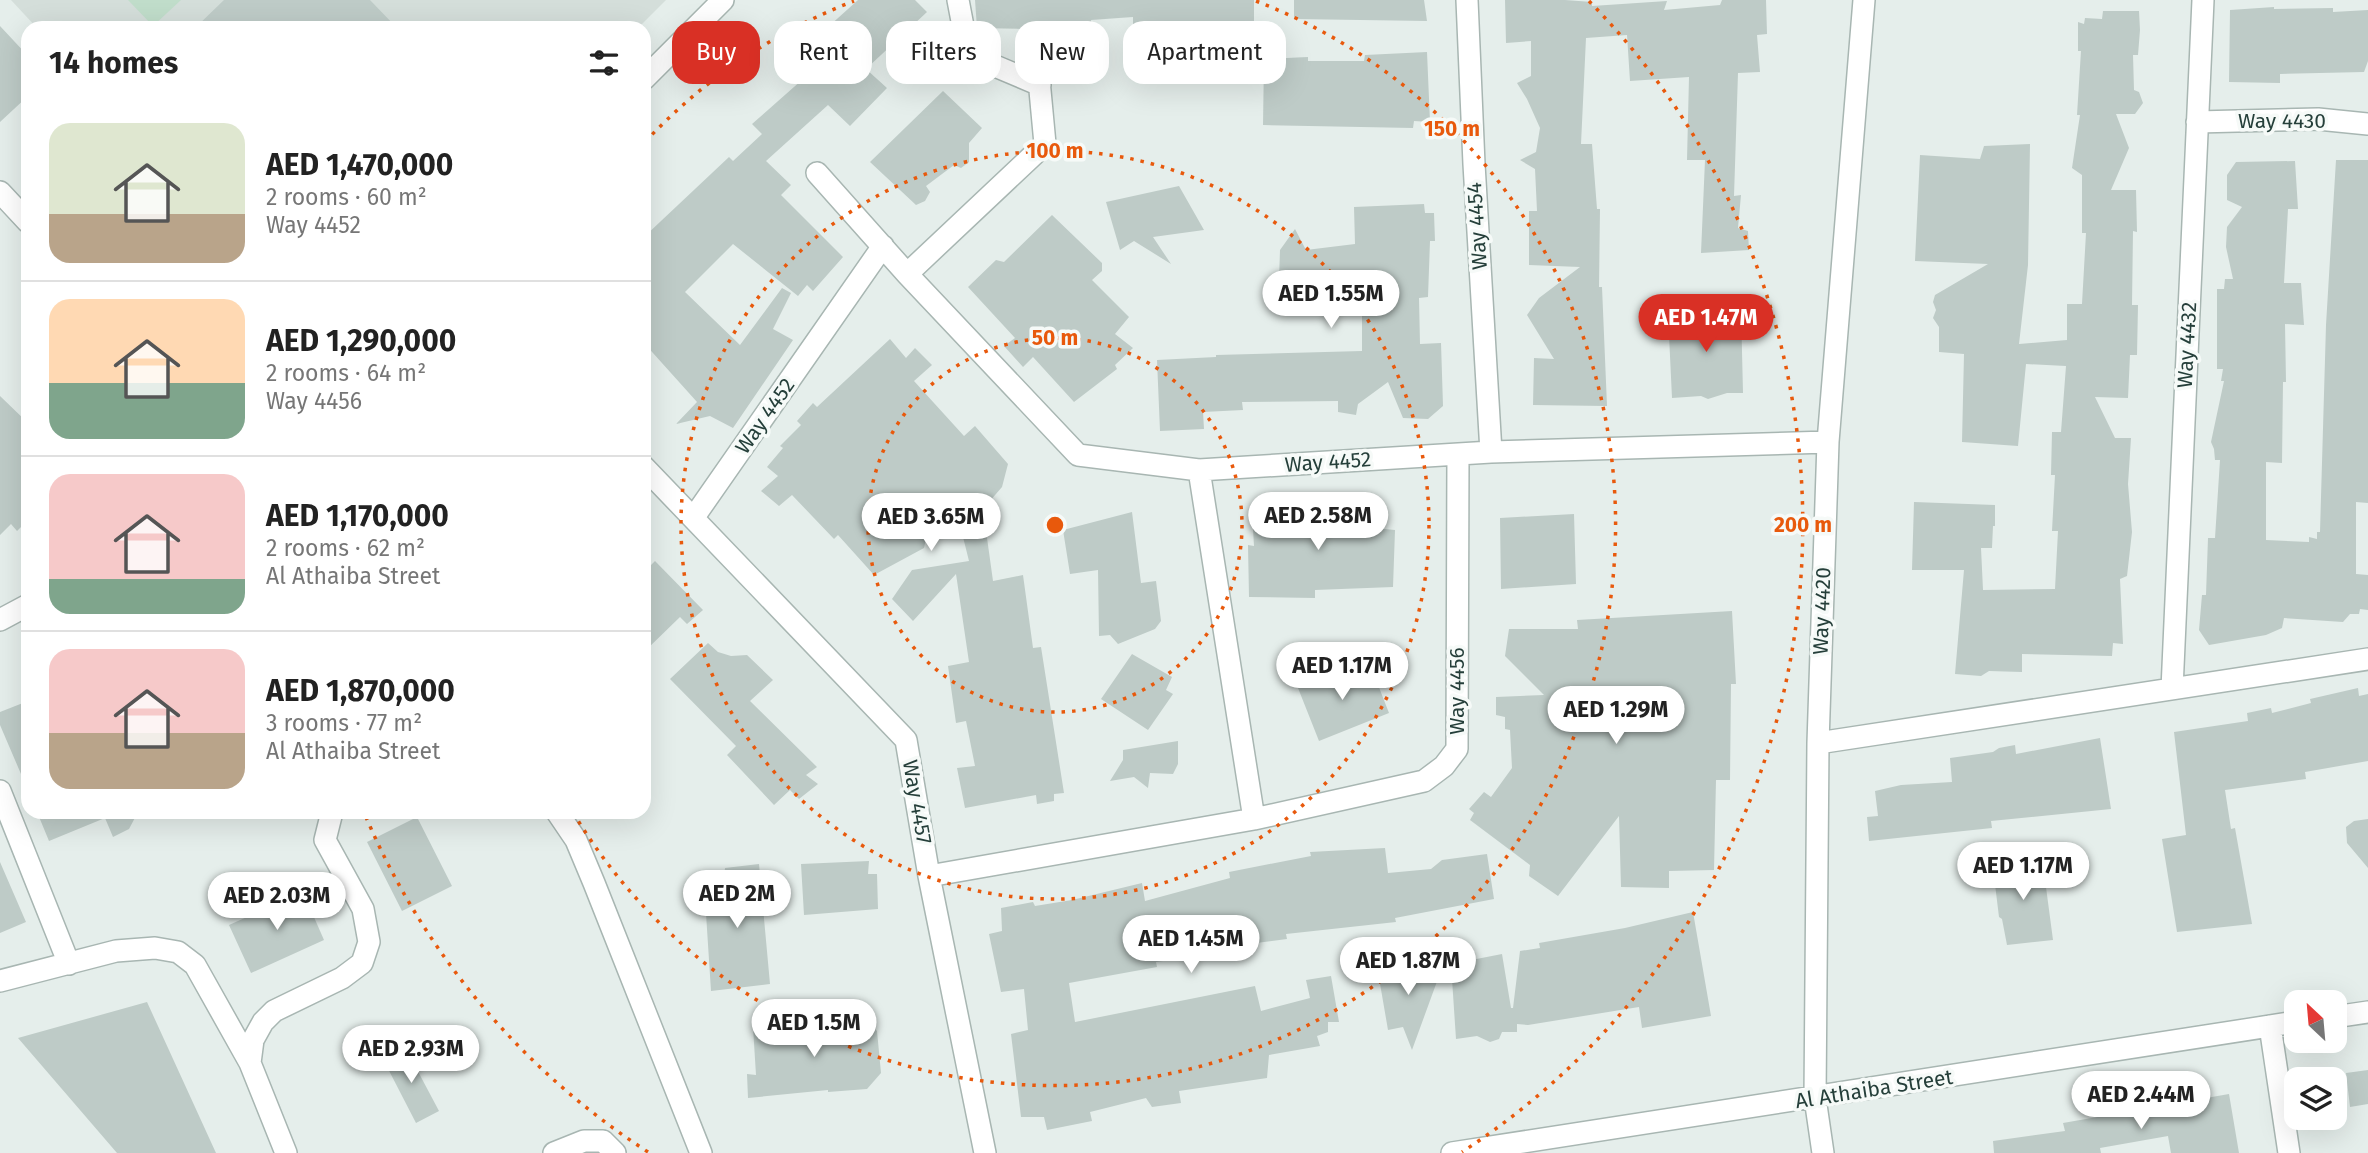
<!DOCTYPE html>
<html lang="en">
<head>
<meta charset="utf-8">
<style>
  body { margin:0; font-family:"Fira Sans",sans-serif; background:#f2f2f2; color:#222; height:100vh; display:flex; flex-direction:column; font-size:26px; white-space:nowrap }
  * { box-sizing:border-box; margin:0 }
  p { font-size:23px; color:#767676 }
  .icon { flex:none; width:38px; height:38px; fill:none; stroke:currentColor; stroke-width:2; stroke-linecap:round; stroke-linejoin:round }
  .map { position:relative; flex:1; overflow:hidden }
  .details { position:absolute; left:21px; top:21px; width:630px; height:798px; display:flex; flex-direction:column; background:#fff; border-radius:21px; box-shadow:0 7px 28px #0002 }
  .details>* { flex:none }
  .hud { position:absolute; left:672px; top:21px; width:665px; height:63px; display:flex; gap:14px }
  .needle { width:46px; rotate:334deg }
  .buttons { position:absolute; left:2284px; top:990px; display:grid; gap:14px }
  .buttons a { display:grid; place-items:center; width:63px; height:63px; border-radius:14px; background:#fff; box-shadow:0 7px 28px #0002; font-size:35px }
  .price { position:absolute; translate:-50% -60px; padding:0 16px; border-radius:24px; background:#fff; color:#222; font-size:23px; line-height:46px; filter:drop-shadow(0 2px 4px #0008) }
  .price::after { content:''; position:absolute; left:50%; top:42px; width:21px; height:16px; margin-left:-10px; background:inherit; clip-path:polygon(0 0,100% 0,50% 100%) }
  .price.on { background:#d93025; color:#fff }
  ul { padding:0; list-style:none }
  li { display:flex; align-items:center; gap:21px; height:175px; padding:0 28px }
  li+li { border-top:2px solid #e0e0e0 }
  li span { display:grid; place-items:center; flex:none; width:196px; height:140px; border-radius:21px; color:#555 }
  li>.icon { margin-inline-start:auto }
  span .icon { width:84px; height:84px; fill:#fffc; stroke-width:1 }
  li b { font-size:30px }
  h2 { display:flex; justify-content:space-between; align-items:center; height:84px; padding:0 28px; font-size:30px }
  .tag { padding:0 24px; border-radius:21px; background:#fff; box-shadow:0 7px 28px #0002; font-size:24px; line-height:63px }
  .tag.on { background:#d93025; color:#fff }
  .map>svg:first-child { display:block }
</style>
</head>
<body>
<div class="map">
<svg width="2368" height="1153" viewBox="0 0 2368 1153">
  <rect width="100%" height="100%" fill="#e5eeeb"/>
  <path fill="#d4deda" d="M11,0H666L638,28H37Z"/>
  <path fill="#c0ddca" d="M128,0H181L153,26Z"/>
  <path fill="#becbc7" d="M224,0H370L397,28H195Z
    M858,0H915L927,12L866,69L887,88L850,126L828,105L766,161L791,185L781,195L843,257L813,291L807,285L798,296L733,244L685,292L740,345L782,288L791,293L773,329L793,340L733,428L710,416L676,424L697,402L644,343V237L729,157L733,161L762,134L752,124L803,79L787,64Z
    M975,0H1254V22L1179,23V28H1133V17L1091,20L1093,35L1048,37L1045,29L1034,24L1025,29L977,28Z
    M1294,0H1424L1427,21L1294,19Z
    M1505,0H1565L1592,2V6L1667,1L1664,10L1720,5L1722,0H1766L1767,34L1757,35L1760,72L1738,73L1734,196L1741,195L1738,228L1748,231L1749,250L1701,253L1705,160H1687L1689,77L1630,81L1627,35L1586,38L1581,144H1592L1597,209H1600L1599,287H1602L1607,406L1533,405L1534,358L1554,359L1527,315L1539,298L1580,267L1529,265V211H1537L1535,169L1520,160L1536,152L1540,128L1527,99L1517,83L1531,76V41L1506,43Z
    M2274,7V9L2333,8V12L2368,10V61L2364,72L2280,74V83L2229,82L2230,10Z
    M2103,11H2139L2140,30L2138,55H2133L2134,90L2139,92L2143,103L2135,114H2116L2129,148L2111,190H2136L2137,232L2133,231L2132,305H2138L2137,355H2130L2128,398L2095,397L2115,438H2131L2128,484L2132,532L2127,576L2120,579L2123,644L2113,643L2112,656L2022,654V672L1989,671L1981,676L1955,674L1964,570H1912L1914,502L1995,505V526H1993L1992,548H1981L1983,590L2055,589L2058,531H2052L2055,475H2051L2052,432H2061L2066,366L2026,364L2018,446L1962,442L1964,354L1939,352V327L1933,318L1936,310L1933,302L1935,295L1988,264L1915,261L1920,155L1980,159L1984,146L2030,144L2028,265L2019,344L2067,340V304H2082L2086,233H2082V175L2072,168L2080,115H2077L2081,51H2078V22L2084,24L2085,18L2102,19Z
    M0,26L28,56V96L0,122Z
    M1427,52L1430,122L1414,121L1413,128L1263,125L1264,59L1308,57V61H1364L1365,55Z
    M943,91L982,128L969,143V162L961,168L954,165L926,186L930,192L925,201L916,205L870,162Z
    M2336,160H2368V503L2356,502V574L2368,575V610L2360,609L2359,614H2350L2343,622L2284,618L2282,628L2266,635L2209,645L2199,630L2202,595H2206L2208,538H2215L2220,460H2215L2214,449L2211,442L2224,381H2221L2223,369H2217V289H2224L2225,279H2233L2226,247L2227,227L2242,207L2227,200V175L2236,162L2295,161L2298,209H2288L2284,283H2301L2304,325L2285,324L2286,382H2283L2282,463L2266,462V540L2309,542V537L2317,539V532H2320L2326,325Z
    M1179,186L1204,230L1153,237L1171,264L1134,241L1120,250L1106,202Z
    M1424,204L1425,213H1434L1435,241H1430L1428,297L1419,298L1420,344L1441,343L1443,406L1428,419L1403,418L1388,382L1358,404L1356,415L1338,412V401L1242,402L1243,410L1203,412L1204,429L1160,431L1157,360L1216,357V355L1362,351V306L1278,311L1280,250L1295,229L1306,250L1355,244L1354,207Z
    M1052,215L1102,263V271L1092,280L1129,317L1115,334L1133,348L1115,365L1117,369L1074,402L1033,357L1023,367L1004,346L1015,338L968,287L996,260L1004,262Z
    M1741,310L1743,393H1727L1708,399L1701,396L1672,398L1668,314Z
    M890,339L906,358L915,348L932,365L914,381L964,436L975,426L1008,464L1002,487L983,509L993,581L1023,575L1033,648L1041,647L1064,793L1054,794V801L1037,804L1036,795L965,808L957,768L975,766L966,721L956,723L948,666L969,662L956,574L913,621L892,599L912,570L969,561L958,517L927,534L924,548L874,575L838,535L834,539L792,495L779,506L761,491L778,476L767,467L783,448L780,446L801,425L797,421L813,403L817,407Z
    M0,396L28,423V520L17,531L11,524L0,535Z
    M1357,503L1360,514L1369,512L1370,519H1383L1384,529L1395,530L1393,587L1315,590V598L1249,597L1248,545L1254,546L1252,511Z
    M1132,512L1141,583L1156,581L1161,621L1155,629L1118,644L1110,635L1099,636L1098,570L1070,574L1063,530Z
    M1574,514L1576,584L1501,589L1500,518Z
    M655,561L703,610L687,624L680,617L644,652V572Z
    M1732,611L1736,684H1731L1730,780H1716L1714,870L1669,871V888L1621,887L1619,816L1558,896L1529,876L1530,865L1470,820L1474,813L1469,809L1484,792L1491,797L1512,768L1510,730L1505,729V717L1496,715V697L1544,695L1505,656L1509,629H1578L1577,620Z
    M708,643L718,652L731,656L747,655L773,680L750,701L817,767L806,775L818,784L799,799L790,790L774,805L727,755L736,746L670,679Z
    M1132,654L1172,677L1166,690L1173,694L1148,730L1101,699Z
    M1348,667L1354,679L1373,672L1389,713L1319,741L1298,688Z
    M2358,688L2359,696L2368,694V761L2305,772L2306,779L2225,790L2231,829L2235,828L2252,924L2177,932L2162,839L2186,835L2174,732L2248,721L2247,713L2271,708L2272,713L2311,703L2310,699Z
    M28,701V788H27L0,725V712Z
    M2100,738L2111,809L1991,821L1992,828L1869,841L1867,817L1878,816L1875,791L1901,785L1952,782L1950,758L1993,752L1999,748L2015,745L2016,754Z
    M1178,741V764L1173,774L1150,773L1148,788L1134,777L1110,781L1123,760V750Z
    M37,812H138L129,829L113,837L105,818L49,841Z
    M417,817L452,886L402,911L367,842Z
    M2368,819V868L2347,843L2346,827L2354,821Z
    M1385,848L1388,873L1431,869L1442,860L1487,854L1494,899L1395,918L1396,922L1286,934L1287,939L1216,948L1217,953L1156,962L1157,967L1069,983L1075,1022L1255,986L1261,1011L1310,998L1306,980L1331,976L1339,1022H1328V1032L1317,1036L1320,1046L1269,1055L1267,1078L1179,1091L1181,1103L1152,1107L1146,1098L1090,1112L1092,1121L1047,1130L1044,1117H1021L1011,1034L1028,1030L1024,989L1001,992L989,934L1002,931L1001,908L1033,902L1035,906L1072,900L1142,883L1145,901L1230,878L1229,872L1311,856L1310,852Z
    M2042,857L2053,940L2007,945L2002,919L1999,917L1993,868Z
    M869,861L868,874H877L878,909L804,915L801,864Z
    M0,862L26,922L0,933Z
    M759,864L770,984L711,991L705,898L712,892L713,881L724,878L725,868Z
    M303,892L324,940L251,973L229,925Z
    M1693,912L1711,1016L1642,1028L1639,1007L1528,1025L1517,1024V1032H1502L1499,1039L1490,1042L1477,1036L1456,1039L1451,964L1502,954L1511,1008H1513L1520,951L1540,948L1539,943L1625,928Z
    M1426,963V968L1443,965L1412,1050L1403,1027L1388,1030L1378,972Z
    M147,1002L216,1153H117L18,1038Z
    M794,1023L795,1029L860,1024L872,1026L877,1031L881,1073L867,1089L828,1092V1090L748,1098L747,1074L756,1075L753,1027Z
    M405,1047L439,1111L416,1123L383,1059Z
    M2368,1070V1104L2350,1107L2346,1073Z
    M2229,1094L2239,1153H2171L2168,1136L2100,1148L2101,1153H1994L1993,1141L2065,1131L2063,1123Z"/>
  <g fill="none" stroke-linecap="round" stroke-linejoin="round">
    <g stroke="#a8b6b2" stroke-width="24">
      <path id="minor" d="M958,0L966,42L976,58L1040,85
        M1467,0L1474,164L1491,452
        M644,79L723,0
        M2197,122L2318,119L2368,124
        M817,173L907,274L1078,455L1199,470L1491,452L1828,442
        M0,192L28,222
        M907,274L1045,144L1035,37
        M644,467L906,740L929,876L985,1153
        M1199,470L1254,819
        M694,517L883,246
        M0,620L28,605
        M2172,689L2203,0
        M1818,743L2368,659
        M0,791L69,964
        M557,812L576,840L594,883L701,1153
        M929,876L1254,819L1424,781L1444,766L1457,749L1458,454
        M0,981L116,951L155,948L178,952L195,965L250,1063
        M2334,1017L2368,1012
        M2270,1026L2289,1153
        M286,1153L250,1063L253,1040L263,1022L274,1011L342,978L362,963L369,942L363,909L325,840L332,812
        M554,1153L584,1141H603L615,1153
        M1452,1153L2296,1022
        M1823,1153L1815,1098L1818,743L1828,442L1864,0"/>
    </g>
    <use href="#minor" stroke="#fff" stroke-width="21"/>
  </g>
  <g fill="none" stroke="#e8590c" stroke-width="3.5" stroke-dasharray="3.5 7">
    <circle cx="1055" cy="525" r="187"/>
    <circle cx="1055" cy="525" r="374"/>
    <path d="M645 142A561 561 0 0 1 854 1M1256 1A561 561 0 1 1 574 814"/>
    <path d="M648 1152A748 748 0 0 1 366 817M1589 1A748 748 0 0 1 1462 1152"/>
  </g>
  <g text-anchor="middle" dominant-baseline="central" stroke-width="7" stroke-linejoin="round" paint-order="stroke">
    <g font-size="21" fill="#253f3a" stroke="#f6faf8">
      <text x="2282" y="121">Way 4430</text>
      <text transform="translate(1477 226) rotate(-94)">Way 4454</text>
      <text transform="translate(2187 345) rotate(-87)">Way 4432</text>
      <text transform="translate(765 416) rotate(-55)">Way 4452</text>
      <text transform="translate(1328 462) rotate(-4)">Way 4452</text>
      <text transform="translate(1822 611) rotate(-88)">Way 4420</text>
      <text transform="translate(1457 691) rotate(-90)">Way 4456</text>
      <text transform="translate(917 802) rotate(80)">Way 4457</text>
      <text transform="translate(1874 1089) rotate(-9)">Al Athaiba Street</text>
    </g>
  </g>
  <circle cx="1055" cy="525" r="10" fill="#e8590c" stroke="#f6faf8" stroke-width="3.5"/>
  <g font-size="21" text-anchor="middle" font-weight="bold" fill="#e8590c" stroke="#f6faf8" stroke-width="7" stroke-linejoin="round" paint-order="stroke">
    <text x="1452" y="136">150 m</text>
    <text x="1055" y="158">100 m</text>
    <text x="1055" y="345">50 m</text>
    <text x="1803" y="532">200 m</text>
  </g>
</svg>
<div class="buttons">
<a><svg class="needle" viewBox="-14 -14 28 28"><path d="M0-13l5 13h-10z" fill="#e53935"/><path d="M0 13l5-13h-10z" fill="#767676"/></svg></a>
<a><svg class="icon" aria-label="layers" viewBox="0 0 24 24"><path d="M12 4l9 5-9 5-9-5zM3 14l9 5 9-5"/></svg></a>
</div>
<b class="price" style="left:1331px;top:330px">AED 1.55M</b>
<b class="price on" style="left:1706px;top:354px">AED 1.47M</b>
<b class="price" style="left:1318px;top:552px">AED 2.58M</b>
<b class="price" style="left:931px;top:553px">AED 3.65M</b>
<b class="price" style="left:1342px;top:702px">AED 1.17M</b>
<b class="price" style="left:1616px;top:746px">AED 1.29M</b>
<b class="price" style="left:2023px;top:902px">AED 1.17M</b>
<b class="price" style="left:737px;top:930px">AED 2M</b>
<b class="price" style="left:277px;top:932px">AED 2.03M</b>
<b class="price" style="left:1191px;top:975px">AED 1.45M</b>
<b class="price" style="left:1408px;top:997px">AED 1.87M</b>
<b class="price" style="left:814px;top:1059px">AED 1.5M</b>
<b class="price" style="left:411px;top:1085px">AED 2.93M</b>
<b class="price" style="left:2141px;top:1131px">AED 2.44M</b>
<div class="hud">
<a class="tag on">Buy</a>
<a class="tag">Rent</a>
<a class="tag">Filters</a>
<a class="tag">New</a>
<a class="tag">Apartment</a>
</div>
<section class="details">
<h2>14 homes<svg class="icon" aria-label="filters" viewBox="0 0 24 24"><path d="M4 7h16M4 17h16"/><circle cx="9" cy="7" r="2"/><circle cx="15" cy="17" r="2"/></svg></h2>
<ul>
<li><span style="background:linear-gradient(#dfe7d0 65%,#b9a48a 0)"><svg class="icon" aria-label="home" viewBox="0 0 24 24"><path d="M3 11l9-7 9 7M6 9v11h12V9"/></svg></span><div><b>AED 1,470,000</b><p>2 rooms · 60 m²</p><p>Way 4452</p></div></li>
<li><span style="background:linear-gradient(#ffd9b3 60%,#7fa58c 0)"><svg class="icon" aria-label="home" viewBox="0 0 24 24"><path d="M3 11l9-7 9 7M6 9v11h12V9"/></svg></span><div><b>AED 1,290,000</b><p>2 rooms · 64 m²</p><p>Way 4456</p></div></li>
<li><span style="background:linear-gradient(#f6c9c9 75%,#7fa58c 0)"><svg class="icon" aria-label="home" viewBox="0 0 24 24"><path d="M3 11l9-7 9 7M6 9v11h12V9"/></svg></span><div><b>AED 1,170,000</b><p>2 rooms · 62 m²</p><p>Al Athaiba Street</p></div></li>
<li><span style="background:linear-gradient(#f6c9c9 60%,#b9a48a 0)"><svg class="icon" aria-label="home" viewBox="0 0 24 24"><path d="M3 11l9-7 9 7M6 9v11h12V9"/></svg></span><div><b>AED 1,870,000</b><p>3 rooms · 77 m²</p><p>Al Athaiba Street</p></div></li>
</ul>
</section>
</div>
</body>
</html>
